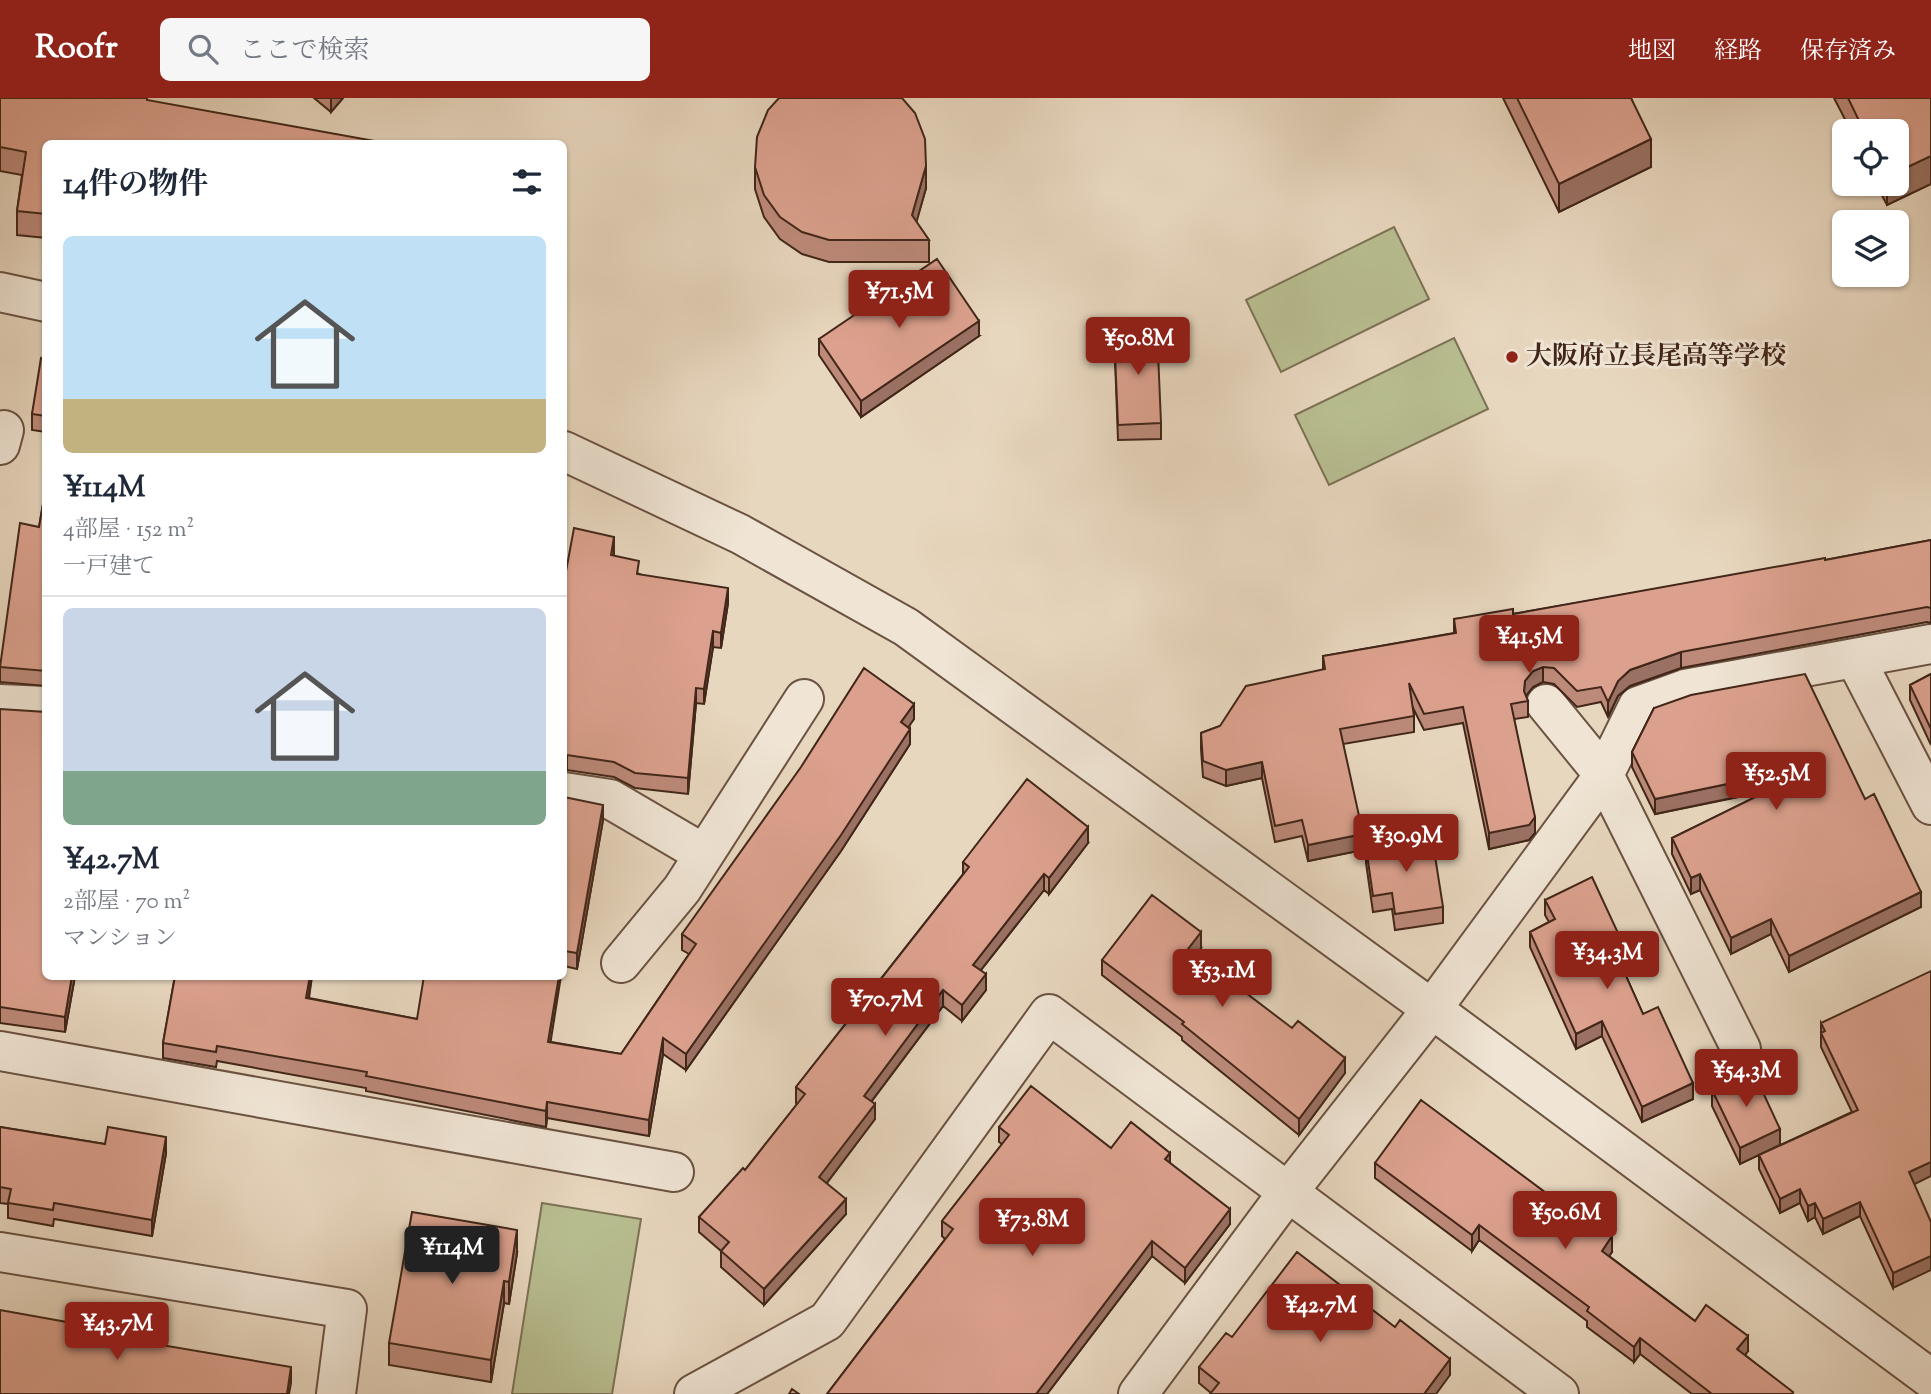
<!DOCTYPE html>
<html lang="ja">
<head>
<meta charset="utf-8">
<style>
  body { margin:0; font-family:"Sorts Mill Goudy","Noto Serif JP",serif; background:#f6f6f7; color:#1f2937; height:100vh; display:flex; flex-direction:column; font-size:26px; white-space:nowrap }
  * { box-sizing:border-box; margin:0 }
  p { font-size:23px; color:#747a83 }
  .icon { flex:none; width:38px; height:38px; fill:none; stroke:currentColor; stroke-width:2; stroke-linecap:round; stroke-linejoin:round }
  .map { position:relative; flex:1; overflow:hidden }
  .drawer { position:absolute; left:42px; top:42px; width:525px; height:840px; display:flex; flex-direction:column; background:#fff; border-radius:10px; box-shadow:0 2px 5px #0004 }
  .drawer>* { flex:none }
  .controls { position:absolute; left:1832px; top:21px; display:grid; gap:14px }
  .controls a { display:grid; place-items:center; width:77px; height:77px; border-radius:10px; background:#fff; box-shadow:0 2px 5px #0004; font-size:35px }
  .price { position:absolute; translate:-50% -60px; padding:0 16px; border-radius:7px; background:#8f2418; color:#fff; font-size:23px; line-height:46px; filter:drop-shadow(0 2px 4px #0008) }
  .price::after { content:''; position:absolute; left:50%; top:42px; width:21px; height:16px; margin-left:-10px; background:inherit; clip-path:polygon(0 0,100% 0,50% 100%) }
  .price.current { background:#222; color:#fff }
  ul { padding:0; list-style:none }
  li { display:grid; align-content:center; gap:14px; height:371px; padding:0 21px }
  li+li { border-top:2px solid #e0e1e3 }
  li span { display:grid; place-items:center; height:217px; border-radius:10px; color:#555 }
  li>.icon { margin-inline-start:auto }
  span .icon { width:126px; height:126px; fill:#fffc; stroke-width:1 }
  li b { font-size:30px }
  h2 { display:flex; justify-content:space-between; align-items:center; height:84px; padding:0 21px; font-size:30px }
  header { display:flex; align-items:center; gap:42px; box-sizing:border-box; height:98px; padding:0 35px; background:#8f2418; color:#fff }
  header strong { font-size:33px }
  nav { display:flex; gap:38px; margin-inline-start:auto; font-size:24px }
  .search { width:490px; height:63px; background:#f6f6f7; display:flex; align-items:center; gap:18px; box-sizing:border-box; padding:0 24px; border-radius:10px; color:#747a83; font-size:26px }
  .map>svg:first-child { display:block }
</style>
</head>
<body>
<header>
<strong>Roofr</strong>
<div class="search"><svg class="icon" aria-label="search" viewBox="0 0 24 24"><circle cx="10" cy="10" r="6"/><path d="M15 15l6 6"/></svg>ここで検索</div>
<nav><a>地図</a><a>経路</a><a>保存済み</a></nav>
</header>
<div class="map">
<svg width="1931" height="1296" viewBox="0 0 1931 1296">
  <rect width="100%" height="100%" fill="#e8d7bf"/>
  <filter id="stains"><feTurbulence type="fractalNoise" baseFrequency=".00286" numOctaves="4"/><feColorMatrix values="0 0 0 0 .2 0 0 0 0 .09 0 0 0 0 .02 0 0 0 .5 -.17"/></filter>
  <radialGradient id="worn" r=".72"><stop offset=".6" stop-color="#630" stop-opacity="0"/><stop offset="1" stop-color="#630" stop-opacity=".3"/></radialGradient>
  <path fill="#b8be91" stroke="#7c7255" stroke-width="2" d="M1394,129L1429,201L1281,274L1246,202Z
    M1454,240L1488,311L1329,387L1295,317Z
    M542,1105L641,1121L612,1296H512Z"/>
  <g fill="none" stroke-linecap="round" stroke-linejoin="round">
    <g stroke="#6b5242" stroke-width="42">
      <path id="minor" d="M0,347L4,332
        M1855,560L1931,707
        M0,606L46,608
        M1546,606L1604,677L1741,951
        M564,694L610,701L704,756
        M621,865L682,791L804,601
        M0,953L674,1074
        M0,1154L347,1211L336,1296
        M694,1296L827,1223L1049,916L1559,1296
        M1138,1296L1288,1094L1432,911L1604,677L1638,608L1685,591L1931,546"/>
    </g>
    <g stroke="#6b5242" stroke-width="42">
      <path id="tertiary" d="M0,194L46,204
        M564,353L740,436L906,529L1432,911L1931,1281"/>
    </g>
    <use href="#minor" stroke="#f0e5d5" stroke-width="38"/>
    <use href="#tertiary" stroke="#f0e5d5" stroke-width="38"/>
  </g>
  <path fill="#bd8a7a" stroke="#412619" stroke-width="2" d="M0,0L46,46V140L17,137V113L22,77L0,73Z
    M314,0H343L331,14Z
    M1503,0H1631L1651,69L1559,114Z
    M1834,0H1931V86L1887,107L1876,86H1897V33H1851Z
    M755,69L926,90L916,124L929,142V164H829L802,156L780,141L764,119L755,91Z
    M1114,233L1161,325V341L1118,342Z
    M979,238L861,319L819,257V241Z
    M46,261V334L32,332V316Z
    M46,389V588L0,584V568L39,429Z
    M1931,442V525L1927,524L1681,570L1630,588L1618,598L1608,619L1601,604L1577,609L1554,586L1543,584L1533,589L1526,598L1528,603V619L1514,621L1535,735L1529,742L1489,751L1463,625L1424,632L1412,608L1414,618V634L1343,646L1363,752L1308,763L1302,738L1275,744L1262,680L1226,688L1203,679L1201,651V635L1220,628L1323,572V558L1454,535V521L1513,516L1825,462Z
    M614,455V458L639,476L728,505L721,550L713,549L704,606L696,605L688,696L635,690L614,679L567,672L564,674V484Z
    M1931,576V647L1910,602V587Z
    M1654,610L1865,701L1921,809L1789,874L1771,836L1731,856L1700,792L1691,796L1672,756V740L1768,693L1655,716L1632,669V654Z
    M0,611L75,878L65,934L0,925Z
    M914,621L908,629L910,646L841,753L686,972L663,956L649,1038L547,1020L546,1029L366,993V990L217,963L216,969L163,960V945L175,878H312L309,900L417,921L621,956L689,856L682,852V836Z
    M564,699L603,722L577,871L564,868Z
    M1088,745L1049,796L1044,792L981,872L986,892L962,923L943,908L872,1003L875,1021L827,1085L846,1116L764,1207L721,1169V1153L699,1134V1119L745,1072L797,1006L796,1005V989L963,776V764Z
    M1366,749L1443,809V825L1395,832L1392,811L1373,814L1366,765Z
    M1545,802L1618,851L1614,852L1643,916L1693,1001L1642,1024L1602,938L1576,951L1530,849V834L1549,824L1545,817Z
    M1201,850L1196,857L1345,975L1299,1037L1182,942V939L1102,877V862Z
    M1821,925L1914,1086L1893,1190L1860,1118L1823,1136L1815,1119L1808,1123L1800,1105L1780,1115L1759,1071V1057L1852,1014L1821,949Z
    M1712,992L1780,1047L1740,1066L1712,1008Z
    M0,1029L105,1046L166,1055L152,1138L54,1121L53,1128L8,1120V1106L0,1105Z
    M999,1029L1111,1050L1170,1065L1230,1126L1185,1185L1152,1158L1047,1296H827L945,1141L942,1138V1123L1002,1046L999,1044Z
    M1375,1065L1612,1154L1609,1158L1695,1223L1748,1253L1745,1257L1793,1296H1692L1640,1256L1634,1264L1587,1229V1223L1479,1142L1472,1153L1375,1080Z
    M517,1155L509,1206L504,1205L491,1284L389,1267V1245Z
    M1232,1239L1450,1277L1211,1295L1199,1285V1269Z"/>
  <path fill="#9a7163" stroke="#412619" stroke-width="2" d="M331,0H343L331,14Z
    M1651,41V69L1559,114V86Z
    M1931,58V86L1887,107V86H1897V74Z
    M926,68V90L912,140V117Z
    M979,223V238L861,319V303Z
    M614,439V455L611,473V457Z
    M728,490V505L721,550V535Z
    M713,533V549L704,606V591Z
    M1681,554V570L1630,588L1618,598L1608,619V604L1618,583L1630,572Z
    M1543,569V584L1533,589L1525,599L1524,593L1525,583L1533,573Z
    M696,590V605L688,696V680Z
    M914,606V621L901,640V624Z
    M910,631V646L841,753L686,972V956Z
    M567,657V672L564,674V658Z
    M1262,664V680L1226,688V672Z
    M1785,674V689L1655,716V701Z
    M603,707V722L577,871V855Z
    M1535,719V735L1529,742L1489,751V735Z
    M1088,729V745L1049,796V780Z
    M1363,736V752L1308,763V747Z
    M1044,776V792L973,882V867Z
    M1700,776V792L1691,796V780Z
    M1921,794V809L1789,874V858Z
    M1771,821V836L1731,856V840Z
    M1201,834V850L1188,867V851Z
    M1618,835V851L1609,855V840Z
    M986,876V892L962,923V907Z
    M72,878H75L65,934V919Z
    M310,878H312L306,915V900Z
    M559,878H561L548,960V944Z
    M943,892V908L864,1013V998Z
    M1602,923V938L1576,951V936Z
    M663,940V956L649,1038V1022Z
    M1345,960V975L1299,1037V1021Z
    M1693,985V1001L1642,1024V1009Z
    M547,1004V1020L546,1029V1013Z
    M875,1006V1021L819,1095V1079Z
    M1780,1031V1047L1740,1066V1050Z
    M166,1039V1055L152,1138V1122Z
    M1170,1055V1069L1165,1061Z
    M1931,1064V1078L1909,1089V1074Z
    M1800,1091V1105L1780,1115V1101Z
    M846,1101V1116L764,1207V1191Z
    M1860,1104V1118L1823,1136V1121Z
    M1815,1105V1119L1808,1123V1108Z
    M1230,1111V1126L1185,1185V1170Z
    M1479,1127V1142L1472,1153V1137Z
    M517,1132V1155L509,1206V1184Z
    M1612,1138V1154L1602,1168V1153Z
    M1152,1143V1158L1047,1296H1036Z
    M1931,1158V1172L1893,1190V1175Z
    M504,1183V1205L491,1284V1262Z
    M113,1215V1231L108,1254V1238Z
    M1748,1238V1253L1737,1267V1251Z
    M1640,1240V1256L1634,1264V1249Z
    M1450,1261V1277L1436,1296H1424Z
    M291,1269V1285L289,1296H287Z"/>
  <path fill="#dca18e" stroke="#412619" stroke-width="2" d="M0,0H147V2L391,46H46V116L17,113L26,54L0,49Z
    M779,0H902L915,15L925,41L926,68L912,117L929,142H829L802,134L780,119L764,97L755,69L757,39L768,12Z
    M1517,0H1631L1651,41L1559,86Z
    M1848,0H1931V58L1897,74V33H1864Z
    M937,161L979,223L861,303L819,241Z
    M1157,231L1161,325L1118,327L1114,233Z
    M41,260L46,261V318L32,316Z
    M46,389V573L0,569L20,425L39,429Z
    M574,430L614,439L611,457L639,463L637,476L728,490L721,535L713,533L704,591L696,590L688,680L635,675L614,664L567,657L564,658V484Z
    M1931,442V510L1927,509L1681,554L1630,572L1618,583L1608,604L1601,589L1577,593L1554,570L1543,569L1533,573L1525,583L1524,593L1528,603L1511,606L1535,719L1529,727L1489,735L1463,609L1424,616L1409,585L1414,618L1340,631L1363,736L1308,747L1302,722L1275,728L1262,664L1226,672L1203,663L1201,635L1220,628L1246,588L1325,571L1323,558L1456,535L1454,521L1513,511V516L1825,460V462Z
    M864,570L914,606L901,624L910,631L841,737L686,956L663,940L649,1022L547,1004L546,1013L366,978L367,974L217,948L216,954L163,945L175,878H310L306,900L417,921L424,878H559L548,944L621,956L696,846L682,836L801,669Z
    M1805,576L1865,701L1874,696L1921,794L1789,858L1771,821L1731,840L1700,776L1691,780L1672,740L1788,683L1785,674L1655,701L1632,654L1654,610L1691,597Z
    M1931,576V631L1910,587Z
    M0,611L46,614V878H72L65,919L0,909Z
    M1027,681L1088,729L1049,780L1044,776L973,867L986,876L962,907L943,892L864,998L875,1006L819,1079L846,1101L764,1191L721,1153L729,1144L699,1119L743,1070L745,1072L805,996L796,989L969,769L963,764Z
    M564,699L603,707L577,855L564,853Z
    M1432,739L1443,809L1395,816L1392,795L1373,798L1366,749Z
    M1592,779L1618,835L1609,840L1643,916L1658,909L1693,985L1642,1009L1602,923L1576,936L1530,834L1555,821L1545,802Z
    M1152,797L1201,834L1188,851L1292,930L1298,923L1345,960L1299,1021L1182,926L1184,924L1102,862Z
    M1931,873V1064L1909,1074L1931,1124V1158L1893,1175L1860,1104L1823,1121L1815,1105L1808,1108L1800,1091L1780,1101L1759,1057L1858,1012L1821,935L1825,933L1821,925Z
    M1753,973L1780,1031L1740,1050L1712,992Z
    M1031,988L1111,1050L1131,1024L1170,1055L1165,1061L1230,1111L1185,1170L1152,1143L1036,1296H827L953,1131L942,1123L1009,1037L999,1029Z
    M1421,1002L1557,1103L1560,1099L1612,1138L1602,1153L1695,1223L1706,1207L1748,1238L1737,1251L1793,1294L1792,1296H1712L1640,1240L1634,1249L1587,1213L1589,1209L1479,1127L1472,1137L1375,1065Z
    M0,1029L105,1046L108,1029L166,1039L152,1122L54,1105L53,1112L8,1105L11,1091L0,1089Z
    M412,1114L517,1132L509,1184L504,1183L491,1262L389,1245Z
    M1297,1154L1395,1229L1400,1222L1450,1261L1424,1296H1210L1219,1285L1199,1269L1226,1235L1232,1239Z
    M70,1208L113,1215L108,1238L291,1269L287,1296H0V1212L67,1224Z
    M792,1291L799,1296H789Z"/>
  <circle fill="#8f2418" stroke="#f0e5d5" stroke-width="2.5" cx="1512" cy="259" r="7"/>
  <g text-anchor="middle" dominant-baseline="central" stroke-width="6" stroke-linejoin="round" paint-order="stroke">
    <g font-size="26" font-weight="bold" fill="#412619" stroke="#f0e5d5" text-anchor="start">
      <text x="1526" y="259">大阪府立長尾高等学校</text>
    </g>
  </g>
  <rect width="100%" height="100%" filter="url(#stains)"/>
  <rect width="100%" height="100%" fill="url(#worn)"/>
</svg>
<div class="controls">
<a><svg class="icon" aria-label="locate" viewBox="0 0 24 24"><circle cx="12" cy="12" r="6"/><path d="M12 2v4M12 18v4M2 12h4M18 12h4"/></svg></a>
<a><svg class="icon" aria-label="layers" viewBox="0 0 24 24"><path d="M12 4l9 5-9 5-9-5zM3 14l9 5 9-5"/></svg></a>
</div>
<b class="price" style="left:899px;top:232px">¥71.5M</b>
<b class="price" style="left:1138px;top:279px">¥50.8M</b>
<b class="price" style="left:1529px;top:577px">¥41.5M</b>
<b class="price" style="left:1776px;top:714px">¥52.5M</b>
<b class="price" style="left:1406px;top:776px">¥30.9M</b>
<b class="price" style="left:1607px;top:893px">¥34.3M</b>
<b class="price" style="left:1222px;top:911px">¥53.1M</b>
<b class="price" style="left:885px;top:940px">¥70.7M</b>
<b class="price" style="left:1746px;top:1011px">¥54.3M</b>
<b class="price" style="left:1565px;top:1153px">¥50.6M</b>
<b class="price" style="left:1032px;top:1160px">¥73.8M</b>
<b class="price current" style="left:452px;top:1188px">¥114M</b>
<b class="price" style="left:1320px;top:1246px">¥42.7M</b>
<b class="price" style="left:117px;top:1264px">¥43.7M</b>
<section class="drawer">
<h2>14件の物件<svg class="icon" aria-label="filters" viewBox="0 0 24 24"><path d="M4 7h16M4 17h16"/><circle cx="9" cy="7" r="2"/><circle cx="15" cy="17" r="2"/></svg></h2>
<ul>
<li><span style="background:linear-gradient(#bfe0f5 75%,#c2b280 0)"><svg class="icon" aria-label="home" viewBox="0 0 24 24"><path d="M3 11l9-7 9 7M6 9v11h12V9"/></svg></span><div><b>¥114M</b><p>4部屋 · 152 m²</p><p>一戸建て</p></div></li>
<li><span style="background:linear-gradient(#c9d6e8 75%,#7fa58c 0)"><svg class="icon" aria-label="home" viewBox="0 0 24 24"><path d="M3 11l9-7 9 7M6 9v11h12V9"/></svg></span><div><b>¥42.7M</b><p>2部屋 · 70 m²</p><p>マンション</p></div></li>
</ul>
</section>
</div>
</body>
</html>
